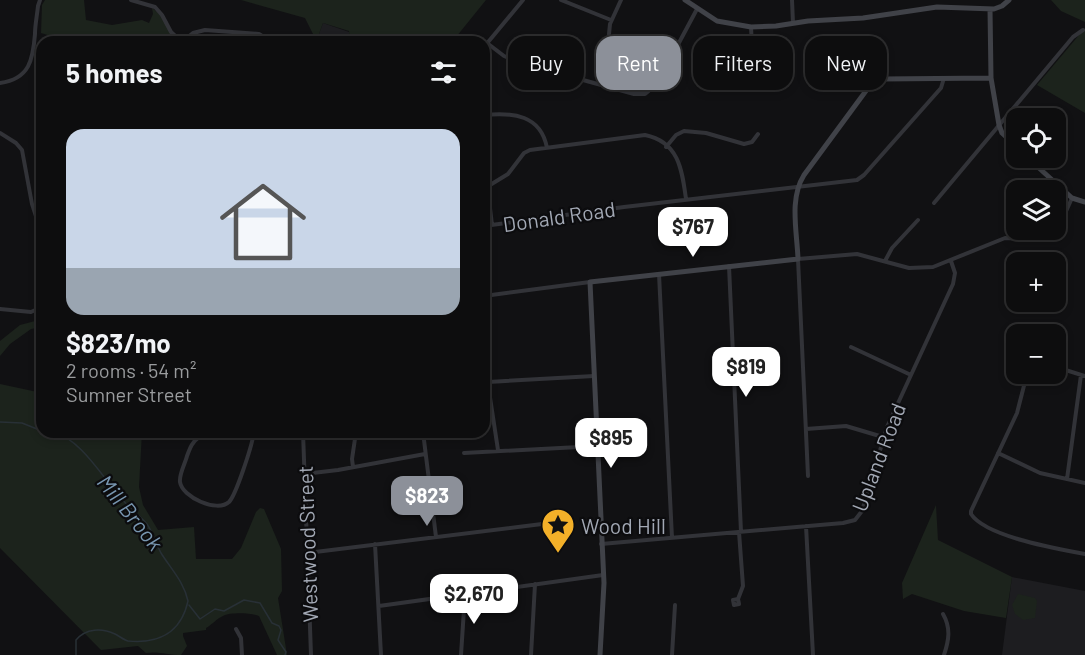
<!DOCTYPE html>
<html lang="en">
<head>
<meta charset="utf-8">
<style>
  body { margin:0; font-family:Barlow,sans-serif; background:#1b1b1c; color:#f1f3f6; height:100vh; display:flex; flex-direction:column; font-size:22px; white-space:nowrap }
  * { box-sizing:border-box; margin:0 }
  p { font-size:20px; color:#9a9c9e }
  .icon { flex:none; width:33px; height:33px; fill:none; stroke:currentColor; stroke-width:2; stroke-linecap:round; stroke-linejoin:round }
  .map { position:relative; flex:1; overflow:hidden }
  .panel { position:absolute; left:36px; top:36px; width:454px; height:402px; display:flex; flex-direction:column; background:#0d0d0e; border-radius:18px; box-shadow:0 3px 9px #0003,0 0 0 2px #2d2d2e }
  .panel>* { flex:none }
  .hud { position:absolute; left:508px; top:36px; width:486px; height:54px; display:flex; gap:12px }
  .controls { position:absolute; left:1006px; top:108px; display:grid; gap:12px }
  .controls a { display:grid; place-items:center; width:60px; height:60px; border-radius:12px; background:#0d0d0e; box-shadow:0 3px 9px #0003,0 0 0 2px #2d2d2e; font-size:30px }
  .price { position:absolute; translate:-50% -51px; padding:0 14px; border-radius:12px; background:#fff; color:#222; font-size:20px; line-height:39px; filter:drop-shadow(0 2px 3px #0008) }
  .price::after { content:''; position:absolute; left:50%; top:36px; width:18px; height:14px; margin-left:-9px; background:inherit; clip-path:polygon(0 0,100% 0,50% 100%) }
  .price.selected { background:#8c9099; color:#fff }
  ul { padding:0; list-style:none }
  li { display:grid; align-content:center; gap:12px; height:318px; padding:0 30px }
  li span { display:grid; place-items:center; height:186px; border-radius:18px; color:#555 }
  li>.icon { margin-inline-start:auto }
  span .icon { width:108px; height:108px; fill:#fffc; stroke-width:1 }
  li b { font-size:26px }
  h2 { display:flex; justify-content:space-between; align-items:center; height:72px; padding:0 30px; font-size:26px }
  .chip { padding:0 21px; border-radius:18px; background:#0d0d0e; box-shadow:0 3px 9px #0003,0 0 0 2px #2d2d2e; font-size:21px; line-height:54px }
  .chip.selected { background:#8c9099; color:#fff }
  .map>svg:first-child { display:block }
</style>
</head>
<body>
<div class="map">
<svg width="1085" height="655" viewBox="0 0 1085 655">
  <rect width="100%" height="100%" fill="#111113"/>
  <path fill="#1d1d20" d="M323,23L349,32L350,42H316Z
    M1012,577L1085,591V655H1002Z"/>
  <path fill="#1c231c" d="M45,0H84L86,20L112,25L142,20L149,23L153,14L152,8L161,15L175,42H70L41,33L42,5Z
    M241,0H486L452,42H350L349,31L323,23L316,42H310L313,34L305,18Z
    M1051,0H1085V22L1061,11Z
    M1085,28V113L1037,85Z
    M39,320L42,327L31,329L10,344L0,356V341L20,325Z
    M0,384L42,393V432H142L139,487L143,505L158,530L194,527L196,559H232L241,548L256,512L260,508L264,509L281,549L282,591L278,598L287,655H277L259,616C252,613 230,612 223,616C216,619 213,624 206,628V630L183,633V636L187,646L181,655C168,655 158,651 146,653L138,646L101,650L0,548Z
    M936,505L938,540L1012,577L1006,618L964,611L912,594L903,599L902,583Z
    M1018,594L1035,598L1037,601L1035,618L1023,620L1015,614L1012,605Z"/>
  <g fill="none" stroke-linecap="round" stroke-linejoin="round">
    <path stroke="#283036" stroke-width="1.5" d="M0,422L22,423L42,431
      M53,432C80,438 103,478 121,498C129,508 139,515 147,524C153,533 156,544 161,553C171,569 184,582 188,601C181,633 158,644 128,641C124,640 119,636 115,634C102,628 86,628 76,640V655
      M189,605L200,619L215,609L224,611L244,600L260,603L272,623L279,626L281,630L278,640L286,652L285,655"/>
    <path stroke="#323338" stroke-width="4" d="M131,0L155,7L162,15L171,32L182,42
      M561,0L611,20
      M792,0L793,23
      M609,34L610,24L621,0
      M182,42L193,33L205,30L259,34L272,42
      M487,43L504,56L521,63L634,94H645L657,84L697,9
      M484,47L523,0
      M720,70C752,60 753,60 751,27
      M0,83C30,79 33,59 35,34C35,25 37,16 38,6L40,0
      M484,115C513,112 541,115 547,148
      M0,133L16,143L22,150L32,204L42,235
      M666,147L676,135L684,131L706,133L744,144L752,142L758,134
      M484,180L490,185L488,191L492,225
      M490,185L508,174L524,153L530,150L645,135C679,142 682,170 686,199
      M934,203L1073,37L1083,30
      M484,226L624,207L857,180L864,175L941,88L944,78
      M885,261L892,248L918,220
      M729,266L741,532
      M659,274L672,538
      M484,296L590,282
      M0,309L31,312L42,307
      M851,347L911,375
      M484,358L498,450
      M1056,367L1085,376
      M1027,374L1017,413L971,511V514C986,537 1059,549 1085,554
      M488,382L594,376
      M806,429L846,426L883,437
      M303,432L311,655
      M423,432L436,537
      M253,437C251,448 236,495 229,502C217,513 182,497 180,482C179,474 185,464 187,456C190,448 192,442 199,437L244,435L265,438L302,435
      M464,453L598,446
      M998,453L1040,473L1085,483
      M353,467L352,459L356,432
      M304,474L338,470L425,454
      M808,476L798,259L857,254L909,268L933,267L1005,238L1038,240L1048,238L1058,229L1072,198
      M1067,479L1081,375
      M806,526L813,655
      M375,544L381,655
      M601,544L843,523L855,520L862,511L887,427L953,284L955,273L951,261
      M307,553L550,523
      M738,599L739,604L734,605L733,600L738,599L743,586L739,532
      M379,606L603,575
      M943,614C951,628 949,640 944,655
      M236,629L241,638L242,655
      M461,655L465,594
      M531,655L535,584
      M672,655L675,605"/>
    <path stroke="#404248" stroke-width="5" d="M685,0L717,21L751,27L776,26L808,21L863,18L937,7L994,9L1002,6L1009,0
      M990,9L991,78L999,125L1002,133L1017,147
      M1028,158L1072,198L1085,202
      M600,655L604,583L590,282L798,259C797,231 789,199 804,175L871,84L882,79L991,78"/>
  </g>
  <defs>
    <g id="sight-pin" transform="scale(1.725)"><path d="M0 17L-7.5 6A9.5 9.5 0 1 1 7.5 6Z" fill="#f3b029" stroke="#0c0c0e"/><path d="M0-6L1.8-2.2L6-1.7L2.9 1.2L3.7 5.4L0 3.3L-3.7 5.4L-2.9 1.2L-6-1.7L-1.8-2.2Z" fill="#111"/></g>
  </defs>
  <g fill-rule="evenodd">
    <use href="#sight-pin" x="558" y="525"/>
  </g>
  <g text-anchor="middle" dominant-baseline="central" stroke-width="4.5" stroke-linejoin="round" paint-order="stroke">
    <g font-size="21" fill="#a2a8b4" stroke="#0c0c0e">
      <text transform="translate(559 216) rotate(-8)">Donald Road</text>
      <text transform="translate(878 457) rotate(-69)">Upland Road</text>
      <text transform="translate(307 544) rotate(-92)">Westwood Street</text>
    </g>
    <g font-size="21" fill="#a2a8b4" stroke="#0c0c0e" text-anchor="start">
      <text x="581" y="525">Wood Hill</text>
    </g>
    <g font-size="22" font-style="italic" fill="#7896b0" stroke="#0c0c0e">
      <text transform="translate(131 512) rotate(51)">Mill Brook</text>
    </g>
  </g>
</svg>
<div class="controls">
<a><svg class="icon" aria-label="locate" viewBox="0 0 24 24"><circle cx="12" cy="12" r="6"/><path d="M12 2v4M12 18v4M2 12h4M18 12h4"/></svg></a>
<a><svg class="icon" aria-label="layers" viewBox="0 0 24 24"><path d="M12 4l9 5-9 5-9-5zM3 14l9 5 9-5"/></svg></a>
<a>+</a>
<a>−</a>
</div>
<b class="price" style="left:693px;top:258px">$767</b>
<b class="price" style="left:746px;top:398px">$819</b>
<b class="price" style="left:611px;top:469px">$895</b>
<b class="price selected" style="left:427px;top:527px">$823</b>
<b class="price" style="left:474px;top:625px">$2,670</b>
<div class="hud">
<a class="chip">Buy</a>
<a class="chip selected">Rent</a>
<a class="chip">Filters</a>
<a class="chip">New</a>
</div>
<section class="panel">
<h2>5 homes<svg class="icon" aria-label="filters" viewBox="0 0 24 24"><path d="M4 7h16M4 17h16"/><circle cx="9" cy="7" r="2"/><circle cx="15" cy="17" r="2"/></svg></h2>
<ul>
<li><span style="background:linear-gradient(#c9d6e8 75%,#9aa5b1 0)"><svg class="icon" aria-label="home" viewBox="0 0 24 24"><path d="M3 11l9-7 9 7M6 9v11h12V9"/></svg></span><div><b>$823/mo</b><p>2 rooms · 54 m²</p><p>Sumner Street</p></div></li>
</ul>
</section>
</div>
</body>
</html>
